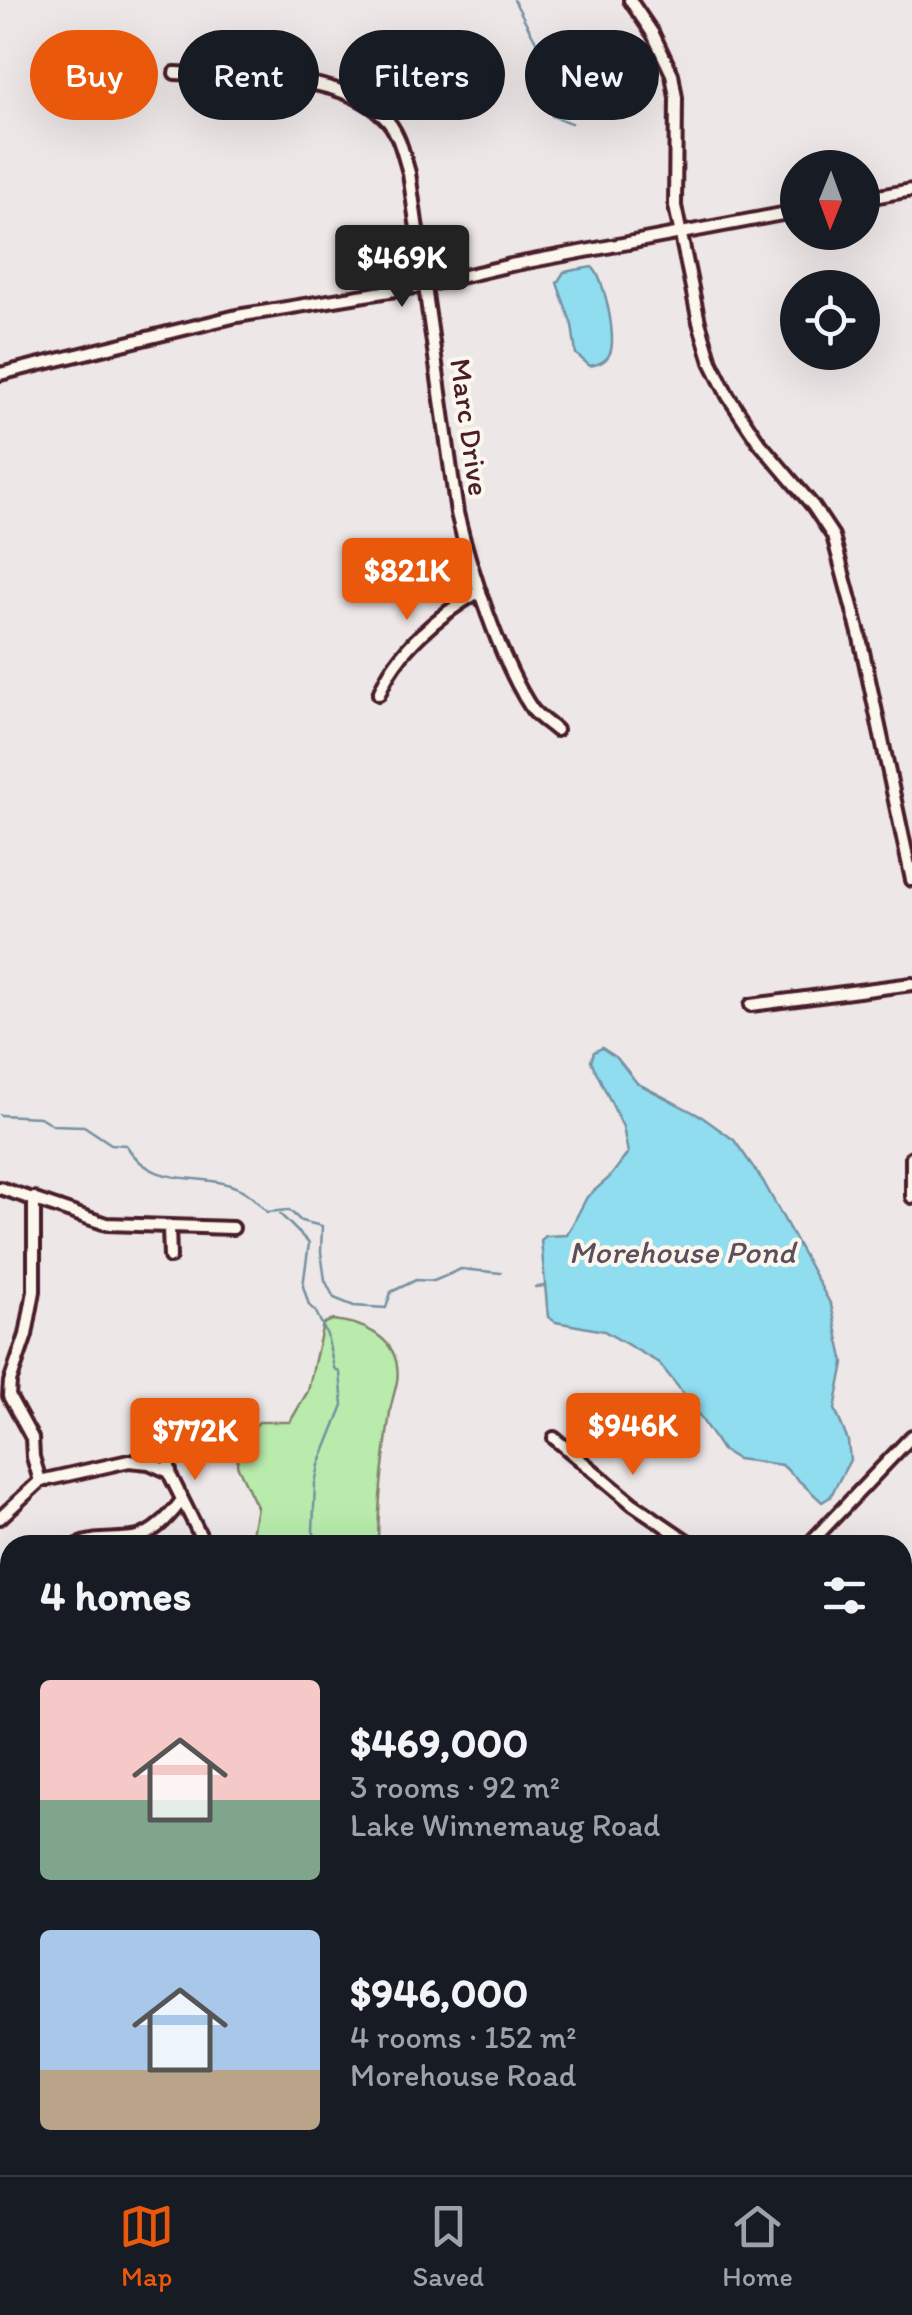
<!DOCTYPE html>
<html lang="en">
<head>
<meta charset="utf-8">
<style>
  body { margin:0; font-family:Itim,sans-serif; background:#20242c; color:#f1f3f6; height:100vh; display:flex; flex-direction:column; font-size:38px; white-space:nowrap }
  * { box-sizing:border-box; margin:0 }
  p { font-size:32px; color:#9ea1a6 }
  .icon { flex:none; width:55px; height:55px; fill:none; stroke:currentColor; stroke-width:2; stroke-linecap:round; stroke-linejoin:round }
  .map { position:relative; flex:1; overflow:hidden }
  .side { position:absolute; left:0px; top:1535px; width:912px; height:640px; display:flex; flex-direction:column; background:#171b24; border-radius:30px 30px 0 0; box-shadow:0 10px 40px #0002 }
  .side>* { flex:none }
  .top-card { position:absolute; left:30px; top:30px; width:852px; height:90px; display:flex; gap:20px }
  .needle { width:65px; rotate:181deg }
  .buttons { position:absolute; left:780px; top:150px; display:grid; gap:20px }
  .buttons a { display:grid; place-items:center; width:100px; height:100px; border-radius:50%; background:#171b24; box-shadow:0 10px 40px #0002; font-size:50px }
  .price { position:absolute; translate:-50% -85px; padding:0 22px; border-radius:10px; background:#ea580c; color:#fff; font-size:32px; line-height:65px; filter:drop-shadow(0 2px 5px #0008) }
  .price::after { content:''; position:absolute; left:50%; top:60px; width:30px; height:22px; margin-left:-15px; background:inherit; clip-path:polygon(0 0,100% 0,50% 100%) }
  .price.active { background:#222; color:#fff }
  ul { padding:0; list-style:none }
  li { display:flex; align-items:center; gap:30px; height:250px; padding:0 40px }
  li span { display:grid; place-items:center; flex:none; width:280px; height:200px; border-radius:10px; color:#555 }
  li>.icon { margin-inline-start:auto }
  span .icon { width:120px; height:120px; fill:#fffc; stroke-width:1 }
  li b { font-size:42px }
  h2 { display:flex; justify-content:space-between; align-items:center; height:120px; padding:0 40px; font-size:42px }
  .tag { padding:0 35px; border-radius:45px; background:#171b24; box-shadow:0 10px 40px #0002; font-size:35px; line-height:90px }
  .tag.active { background:#ea580c; color:#fff }
  .dock { display:flex; justify-content:space-around; align-items:center; height:140px; border-top:2px solid #363941; background:#171b24; font-size:28px; color:#9ea1a6 }
  .dock a { display:grid; justify-items:center; gap:5px }
  .dock .active { color:#ea580c }
  .map>svg:first-child { display:block }
</style>
</head>
<body>
<div class="map">
<svg width="912" height="2175" viewBox="0 0 912 2175">
  <rect width="100%" height="100%" fill="#eee7e8"/>
  <filter id="ink" filterUnits="userSpaceOnUse"><feTurbulence type="fractalNoise" baseFrequency=".01" numOctaves="2"/><feDisplacementMap in="SourceGraphic" scale="20" xChannelSelector="R" yChannelSelector="G"/><feConvolveMatrix kernelMatrix="1 2 1 2 8 2 1 2 1" color-interpolation-filters="sRGB"/></filter>
  <g filter="url(#ink)">
    <path fill="#b8ebac" stroke="#81856c" stroke-width="2.5" d="M332,1320C359,1322 393,1335 397,1366C400,1382 392,1396 390,1412C384,1457 378,1500 378,1545H250L257,1507L237,1465L239,1441L259,1422H290L308,1391L323,1324Z"/>
    <path fill="#90ddef" stroke="#7491a1" stroke-width="2.5" d="M592,267C604,276 617,338 610,353C606,362 599,364 590,366L576,354L572,325L557,283L564,272Z
      M602,1048L617,1058L637,1083L702,1117L734,1140L763,1181L831,1305L844,1363L835,1409L848,1441L850,1460L830,1497L822,1502L782,1465L737,1459L722,1450L691,1403L659,1363L604,1331L556,1322L548,1317L541,1240L546,1236L567,1235L587,1197L610,1177L628,1153L623,1127L591,1061L594,1052Z"/>
    <g fill="none" stroke-linecap="round" stroke-linejoin="round">
      <path stroke="#7491a1" stroke-width="2.5" d="M514,0L541,51L552,116L571,123
        M0,1115L40,1117L53,1125L84,1126L111,1144L126,1145C156,1193 201,1169 242,1190C251,1194 260,1205 267,1212L289,1210L301,1221L322,1226L321,1252L325,1280L334,1298L354,1306L386,1308L391,1292L416,1280L434,1281L461,1269L501,1273
        M280,1214L309,1243L303,1286L309,1305L316,1312L327,1335L334,1368L340,1373L343,1405L319,1465L315,1484L313,1531L319,1545
        M535,1287L545,1286"/>
      <g stroke="#4a1f2b" stroke-width="18">
        <path id="minor" d="M630,0L653,34L672,74L676,98L675,206L699,322L711,362L728,396L758,441L813,506L833,536L859,633L912,880
          M175,73C235,77 340,71 384,117C399,131 403,153 409,173L457,513C470,568 501,663 532,709C538,717 548,723 556,730
          M862,199L912,190
          M0,374L237,316L426,285L511,265L798,211
          M379,694C396,650 440,614 480,591
          M751,1005L912,984
          M912,1157V1197
          M0,1188L106,1224L233,1228
          M34,1198V1291L26,1335L10,1382L9,1396L32,1438L33,1457L40,1481
          M169,1228L170,1257
          M162,1427L171,1477L205,1545
          M554,1438L633,1504L693,1545
          M0,1518L40,1481L129,1461L149,1463L169,1472
          M78,1545C96,1537 113,1541 133,1538C152,1536 171,1515 182,1500
          M808,1545L912,1436
          M0,1692L10,1699
          M0,1782L10,1795
          M0,1839L10,1813
          M0,1845L3,1860L10,1869
          M0,2073L10,2075
          M902,2118L912,2123
          M246,2175L253,2165"/>
      </g>
      <use href="#minor" stroke="#fbf7ec" stroke-width="10"/>
    </g>
  </g>
  <g text-anchor="middle" dominant-baseline="central" stroke-width="8" stroke-linejoin="round" paint-order="stroke">
    <g font-size="30" fill="#4a1f2b" stroke="#fbf7ec">
      <text transform="translate(470 427) rotate(82)">Marc Drive</text>
    </g>
    <g font-size="32" font-style="italic" fill="#5c4e5c" stroke="#fbf7ec">
      <text x="682" y="1252">Morehouse Pond</text>
    </g>
  </g>
</svg>
<div class="buttons">
<a><svg class="needle" viewBox="-14 -14 28 28"><path d="M0-13l5 13h-10z" fill="#e53935"/><path d="M0 13l5-13h-10z" fill="#9ea1a6"/></svg></a>
<a><svg class="icon" aria-label="locate" viewBox="0 0 24 24"><circle cx="12" cy="12" r="6"/><path d="M12 2v4M12 18v4M2 12h4M18 12h4"/></svg></a>
</div>
<b class="price active" style="left:402px;top:310px">$469K</b>
<b class="price" style="left:407px;top:623px">$821K</b>
<b class="price" style="left:633px;top:1478px">$946K</b>
<b class="price" style="left:195px;top:1483px">$772K</b>
<div class="top-card">
<a class="tag active">Buy</a>
<a class="tag">Rent</a>
<a class="tag">Filters</a>
<a class="tag">New</a>
</div>
<section class="side">
<h2>4 homes<svg class="icon" aria-label="filters" viewBox="0 0 24 24"><path d="M4 7h16M4 17h16"/><circle cx="9" cy="7" r="2"/><circle cx="15" cy="17" r="2"/></svg></h2>
<ul>
<li><span style="background:linear-gradient(#f6c9c9 60%,#7fa58c 0)"><svg class="icon" aria-label="home" viewBox="0 0 24 24"><path d="M3 11l9-7 9 7M6 9v11h12V9"/></svg></span><div><b>$469,000</b><p>3 rooms · 92 m²</p><p>Lake Winnemaug Road</p></div></li>
<li><span style="background:linear-gradient(#a9c7e8 70%,#b9a48a 0)"><svg class="icon" aria-label="home" viewBox="0 0 24 24"><path d="M3 11l9-7 9 7M6 9v11h12V9"/></svg></span><div><b>$946,000</b><p>4 rooms · 152 m²</p><p>Morehouse Road</p></div></li>
</ul>
</section>
</div>
<nav class="dock">
<a class="active"><svg class="icon" aria-label="map" viewBox="0 0 24 24"><path d="M3 6l6-2 6 2 6-2v14l-6 2-6-2-6 2zM9 4v14M15 6v14"/></svg>Map</a>
<a><svg class="icon" aria-label="saved" viewBox="0 0 24 24"><path d="M7 4h10v16l-5-4-5 4z"/></svg>Saved</a>
<a><svg class="icon" aria-label="home" viewBox="0 0 24 24"><path d="M3 11l9-7 9 7M6 9v11h12V9"/></svg>Home</a>
</nav>
</body>
</html>
